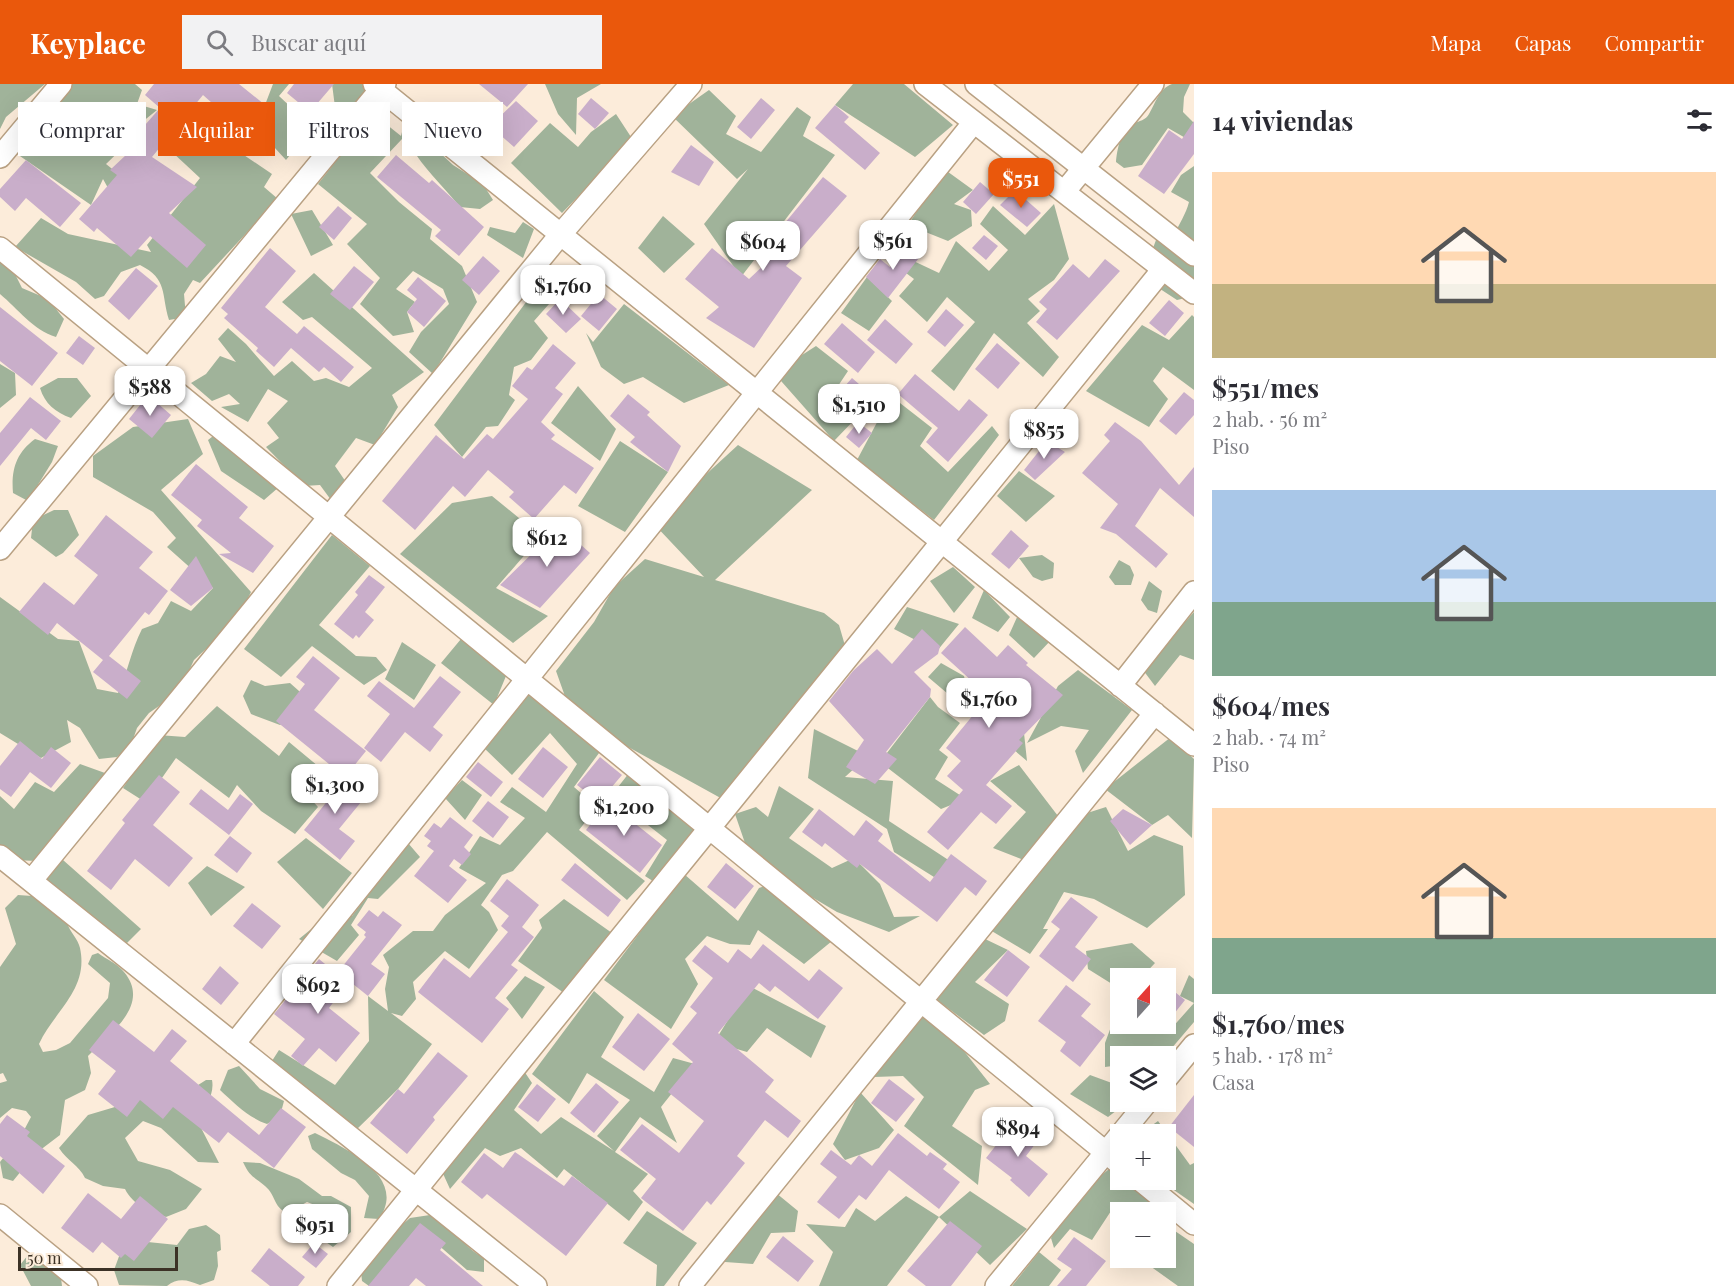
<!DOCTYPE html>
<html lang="es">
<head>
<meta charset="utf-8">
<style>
  body { margin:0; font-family:"Playfair Display",serif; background:#f2f2f3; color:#2b2b33; height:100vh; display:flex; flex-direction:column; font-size:22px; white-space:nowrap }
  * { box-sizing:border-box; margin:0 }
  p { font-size:20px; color:#7c7c81 }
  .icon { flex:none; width:33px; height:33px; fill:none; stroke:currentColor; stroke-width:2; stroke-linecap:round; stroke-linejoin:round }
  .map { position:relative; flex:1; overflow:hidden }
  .panel { display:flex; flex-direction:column; background:#fff; width:540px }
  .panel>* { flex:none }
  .banner { position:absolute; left:18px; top:18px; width:570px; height:54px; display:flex; gap:12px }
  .needle { width:39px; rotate:21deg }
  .tools { position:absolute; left:1110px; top:884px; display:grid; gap:12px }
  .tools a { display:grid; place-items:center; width:66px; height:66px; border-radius:0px; background:#fff; box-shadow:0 6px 24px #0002; font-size:30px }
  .scale { position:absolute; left:18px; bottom:15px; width:160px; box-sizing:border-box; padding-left:6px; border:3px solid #3c3226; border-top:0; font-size:16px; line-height:21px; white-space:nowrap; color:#3c3226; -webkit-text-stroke:4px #fcecda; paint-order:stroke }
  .price { position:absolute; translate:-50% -51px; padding:0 14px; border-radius:12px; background:#fff; color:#222; font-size:20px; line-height:39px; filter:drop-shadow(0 2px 3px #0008) }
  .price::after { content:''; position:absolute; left:50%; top:36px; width:18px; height:14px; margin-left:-9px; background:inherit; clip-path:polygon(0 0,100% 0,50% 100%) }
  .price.on { background:#ea580c; color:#fff }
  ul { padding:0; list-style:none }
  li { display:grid; align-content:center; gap:12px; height:318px; padding:0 18px }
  li span { display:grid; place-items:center; height:186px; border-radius:0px; color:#555 }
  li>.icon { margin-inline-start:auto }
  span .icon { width:108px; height:108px; fill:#fffc; stroke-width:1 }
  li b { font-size:26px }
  h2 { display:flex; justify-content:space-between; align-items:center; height:72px; padding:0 18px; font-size:26px }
  .tag { padding:0 21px; border-radius:0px; background:#fff; box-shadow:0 6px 24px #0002; font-size:21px; line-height:54px }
  .tag.on { background:#ea580c; color:#fff }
  header { display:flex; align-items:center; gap:36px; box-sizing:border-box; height:84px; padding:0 30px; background:#ea580c; color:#fff }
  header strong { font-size:28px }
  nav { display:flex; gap:33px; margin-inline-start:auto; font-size:21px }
  .search { width:420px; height:54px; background:#f2f2f3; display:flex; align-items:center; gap:15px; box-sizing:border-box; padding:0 21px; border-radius:0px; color:#7c7c81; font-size:22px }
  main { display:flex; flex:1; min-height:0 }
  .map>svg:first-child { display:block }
</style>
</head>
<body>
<header>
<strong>Keyplace</strong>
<div class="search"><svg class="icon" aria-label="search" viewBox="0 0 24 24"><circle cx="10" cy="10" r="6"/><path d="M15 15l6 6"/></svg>Buscar aquí</div>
<nav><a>Mapa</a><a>Capas</a><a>Compartir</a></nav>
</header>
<main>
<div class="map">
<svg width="1194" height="1202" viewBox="0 0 1194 1202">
  <rect width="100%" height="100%" fill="#fcecda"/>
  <path fill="#a0b39a" d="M0,0H45L6,33L0,45Z
    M70,0H135L142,6L137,20L157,26L131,47L137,50L106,80L131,100L113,113L103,95L91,121L17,70Z
    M273,0H289L279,12L312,43L286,76L263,51L265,21Z
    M332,0H377L352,29L335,23Z
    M545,0H601L577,14L576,51L558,30Z
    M853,0H904L953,41L915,73L835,21Z
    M1172,0H1190L1184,13L1183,28L1194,39L1189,56L1168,44L1142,81L1124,84L1116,78C1117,65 1121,46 1133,40C1139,37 1146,36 1149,30C1156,18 1159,5 1172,0Z
    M709,6L736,32L726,50L761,68L797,23L811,33L803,52L835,71L741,193L704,140L748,85L737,95L672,32Z
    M206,26L240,44L232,63L272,90L264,103L278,115L200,199L193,196L184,210L186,233L169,236C161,210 168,195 140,181L121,188L104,212L95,215L76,198L15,163L41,134L68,150L151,168L147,161L200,94L171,67Z
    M616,30L633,56L562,129L511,79L550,39L578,63L591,48Z
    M376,32L401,52L402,48L419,49L453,81L483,100L493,116L480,125L460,123C447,107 428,88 417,72L404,69L402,55L370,89L399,118L432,145L430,155L462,182L477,218L433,290L409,268L421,248L449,220L443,205L413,187L396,205L415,218L407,228L414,248L393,252L360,220L380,194L347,160L367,140L318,100L363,43Z
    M1194,82V212L1177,216L1151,199L1149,175L1156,156L1174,151C1179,140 1186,130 1189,118L1171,108L1181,91Z
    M944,85L973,106L954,120L971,126L972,142L948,157L908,141Z
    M1054,120L1069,175L1054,196L1028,215L1040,227L1027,239L1059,273L1043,293L994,249L954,307L931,287L975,238L947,213L927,238L899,212L914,195L882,171L888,165L939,189L956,157L989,187L1008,166L980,140L993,122L1025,151Z
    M312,126L333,161L311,172L291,130Z
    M663,132L695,160L664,189L638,164Z
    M523,138L534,145L523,174L487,151L490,143L515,149Z
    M0,177L14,188L22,204L48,215L64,235L56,253C33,246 18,225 0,210Z
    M554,181L572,194L534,237L548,254L531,276L514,283L509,311L515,316L498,342L486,343L462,373L434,341Z
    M314,189L424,288L392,311L398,323L375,361L356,354L335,382L348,401L331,416L320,401L304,402L266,363L279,354L267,339L288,317L268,305L248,338L221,323L240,320L229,310L212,317L191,299L206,290L220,272L236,278L218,255L228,244L246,260L274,292L292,277L314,297L326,294L349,303L372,284L312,233L303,236L282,218Z
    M867,193L892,217L869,247L841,229Z
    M624,220L729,301L684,319L643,293L624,300L601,283L586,249L593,258Z
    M1192,231L1194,233V306L1163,283L1153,297L1168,315L1149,343L1086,307L1142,241L1169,256Z
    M816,262L848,287L830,314L858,332L834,357L774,289Z
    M0,280L15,289L16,311L0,324Z
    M58,294H77L91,312L71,334C55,328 45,320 40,304Z
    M578,302L616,345L600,377L551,339Z
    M891,312L932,344L920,362L948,388L992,342L999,351L934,436L857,376Z
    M188,335L203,370L161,406L251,508L237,536L194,576L179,608L149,629L137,644L131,661L117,673L99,675L80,644L67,636L71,658L41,674L0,649V513L58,555L79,557L97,605L118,609C128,588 131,566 142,545L158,539L171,517L191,527L213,504L167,463L176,454L153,428L93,393V372L133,343Z
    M230,339L279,403L264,416L221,387L208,356Z
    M35,355L58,362L52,378L28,417L13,409C11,386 16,369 35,355Z
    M620,357L668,388L625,448L578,422Z
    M738,361L812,406L715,496L824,529L839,541L846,565L726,717L572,632L556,587L594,538L614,503L645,475L704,493L653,439Z
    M1019,387L1055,412L1026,438L997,412Z
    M492,412L541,452L496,504L548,532L513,559L400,470L452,419Z
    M54,426H68L79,451L63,469L56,473L31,454L33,436Z
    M332,451L370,482L319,541L356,572L376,573L387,586L364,601L312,562L281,593L244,565Z
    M1042,471L1054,479L1053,494L1042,497L1033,493L1019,474Z
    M1119,476L1130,482L1134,491L1131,501H1115L1109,493Z
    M953,483L975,503L954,529L930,497Z
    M1149,497L1162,507L1157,529L1148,526L1141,516Z
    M984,506L1010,533L998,548L972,534Z
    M907,523L959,540L937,567L894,545Z
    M1194,528V576L1180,571L1155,602L1143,586Z
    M1018,531L1052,555L1034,574L1009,551Z
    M461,555L506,592L494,621L441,579Z
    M402,558L436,581L414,616L385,595Z
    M941,579L964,592L971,624L991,622L1024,649L1027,677L928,593Z
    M1078,586L1132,626L1083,689L1075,667L1089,646L1061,642L1027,659L1058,602Z
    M251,596L265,602L290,599L308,615L295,635L280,641L251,630L243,612Z
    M528,611L602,665L574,703L597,723L579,746L645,797L627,816L547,748L513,787L502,791L481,821L489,828L498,846L469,885L445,867L413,898L416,915L402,932L391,929L432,960L398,1005L356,1046L263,991L279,966L335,1001L369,957L368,912L388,927L385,905L389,883L383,871L413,847H433L445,831L486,799L459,784L480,752L500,761L525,734L500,718L512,703L546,728L577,680L550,649L512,691L484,664Z
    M930,613L938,623L960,639L939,666L948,673L935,695L966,715L941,725L880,678Z
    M217,622L279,672L289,658L330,692L309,713L318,723L295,750L261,727L237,701L229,714L176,674L145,718L123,704L158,651L185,653Z
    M814,645L868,672L845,693L893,697L889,737L953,779L934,793L894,768L887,745L808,694Z
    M1171,653L1194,675L1192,754L1168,731L1152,741L1105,705Z
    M80,680L105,689L91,723L38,777L11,776L0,767V712L14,725L35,698L54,708Z
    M1019,681L1058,732L1034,780L993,764L1026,728L990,697Z
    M629,689L698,749L659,801L645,792L667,756L611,712Z
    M462,696L482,711L465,736L445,714Z
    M779,702L814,725L789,754L832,784L854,774L880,800L894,833L920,832L889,848L837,828L788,799L746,762L735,730L756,723L768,733Z
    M1106,723L1128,767L1154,751L1183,762L1185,811L1147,844L1094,815L1064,808L1043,845H1048L1030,870L990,846L1081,731Z
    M306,754L352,789L323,825L277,778Z
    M408,759L420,773L378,815L368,814L351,841L359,851L337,877L299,855L326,833L352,832Z
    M63,776L141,845L112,874L67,839C70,848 78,855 80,864C89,906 54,927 39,960L43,968L56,966L70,959L108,914L110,899L88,880L92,871L98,869C106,875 118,880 124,888C152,921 108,951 88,972L91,989L85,1006L65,1016L60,1051L35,1070L13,1097L3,1094L0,1078L22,1050L31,1033L26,1027L12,1024L0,1034V999L7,997L3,989L0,990V883L16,860L5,824L18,811L32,812L10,794Z
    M207,782L245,803L211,832L188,799Z
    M684,790L738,837L759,804L765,802L832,857L804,880L758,846L750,861L730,860L707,852L685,875L698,900L671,945L604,896Z
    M564,815L612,849L564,909L518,877L542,844L539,836Z
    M983,854L1008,866L975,898L1009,920L1005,937L984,951L937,916Z
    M1132,859L1155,879L1141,894H1120V905L1088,885L1086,867Z
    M1189,891L1194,895V938L1165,972H1120V981L1105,983V959L1112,940L1120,937V939H1158L1170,946L1194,919L1180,912Z
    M525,892L545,903L522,935L506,914Z
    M749,902L826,942L811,974L767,944L747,968L730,963L702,978Z
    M594,907L624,933L601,973L654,1008L673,974L695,980L661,1023L677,1059L640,1033L615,1068L648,1090L633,1107L643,1118L629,1137L564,1085L557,1094L521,1064L500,1072L485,1064L450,1105L440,1083L524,987L532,999L514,1026L541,1050L561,1033L614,1067L597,1052L630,1016L587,989L569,1020L532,990Z
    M930,924L990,1000L975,1006L952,1042L982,1062L978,1101L904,1042L924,1013L903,992L874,993Z
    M239,982L260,1005L284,1017L280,1032L267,1040C249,1034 234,1019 220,1006L228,986Z
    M1090,991L1120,1002V1017H1129L1108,1033L1070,1010Z
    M206,996H212C215,1011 204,1024 197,1036L219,1079L198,1078L161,1044L143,1037L125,1054L138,1077L170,1086L202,1105L186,1125L166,1133C149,1127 133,1121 125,1105L103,1102L85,1094C79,1081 67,1077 59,1064L88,1031L125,1020L136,1012L187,1008Z
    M860,1008L894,1046L879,1064L845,1076L833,1060Z
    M1158,1037L1190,1081L1194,1079V1120L1158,1095H1166V1050H1140Z
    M315,1049C347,1065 408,1093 379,1135L364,1134L369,1112L355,1096L341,1089L312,1065L308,1052Z
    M1120,1076V1095H1148L1164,1128H1120V1136L1111,1127L1092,1156L1070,1145L1054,1164L1051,1154L1074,1114Z
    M243,1078L260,1079L299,1095L322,1112H331L351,1123V1148L333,1163L323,1156L319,1143L323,1135L320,1123L307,1118L298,1123L292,1132C272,1124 277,1112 265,1102C253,1092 250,1093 243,1078Z
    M770,1104L798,1127L795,1148L771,1149L753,1180L711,1177Z
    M970,1107L1027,1145L990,1181L939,1133L887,1202H819L833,1168L806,1140L845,1143L856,1124L875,1137L906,1112L939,1133Z
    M647,1127L697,1159L664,1202H656L657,1181L623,1159Z
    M430,1131C451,1138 461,1162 484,1174V1188L467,1186L436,1159L369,1202L362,1197L360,1177L410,1134Z
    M206,1141L220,1151L221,1166L217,1168L218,1182L214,1196L200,1201C188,1196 178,1193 167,1202L119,1201L114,1186L121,1167L138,1157L177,1161L189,1145Z
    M1175,1147L1194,1160V1202H1178L1150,1182L1156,1173H1166V1160Z
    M1039,1168L1061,1186L1049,1202H1012Z
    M28,1171L47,1175L60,1185L62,1202H31L20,1181Z"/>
  <path fill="#c9aeca" d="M154,0H239L270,25L247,50L203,11L152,73L197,103L169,129L206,161L187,184L150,152L131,173L97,144L94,148L79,135L117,91L110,86L143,55L137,50L160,24L145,11Z
    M294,0H334L310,28L287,9Z
    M479,0H528L507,23Z
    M591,14L609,29L595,45L578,30Z
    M761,14L775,26L751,55L737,43Z
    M516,17L538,37L514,63L490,42Z
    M835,21L849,33L844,38L880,69L865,86L815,44Z
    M1194,37V70L1164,110L1138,92L1169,46L1182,55Z
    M691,61L714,78L699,102L671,88Z
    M396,71L429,99L432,96L484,143L459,172L435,152L441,146L377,93Z
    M26,76L81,119L60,143L26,114L15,127L0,113V105Z
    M823,93L847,112L786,182L802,194L754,264L706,234L719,223L685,195L712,164L749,195L780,166L770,157Z
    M980,98L994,110L976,130L963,118Z
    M1015,106L1041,129L1027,143L1000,121Z
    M338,122L352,134L334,156L319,143Z
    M984,151L998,162L986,176L972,164Z
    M910,161L922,170L888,214L866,193L880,175L890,183Z
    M270,164L296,187L265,223L297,250L304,242L354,283L341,298L324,283L319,288L291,264L274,283L256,267L258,264L224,234L228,230L221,224Z
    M483,172L500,187L479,211L462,196Z
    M1105,175L1120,187L1057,256L1036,238L1047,225L1039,218L1073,180L1089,194Z
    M354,182L374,198L350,226L330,210Z
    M136,184L158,202L129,236L108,217Z
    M418,193L446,217L424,243L407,228L417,215L407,206Z
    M599,210L617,225L599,247L581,232Z
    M560,215L581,235L566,249L546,230Z
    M1169,216L1184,229L1165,252L1149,239Z
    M0,223L58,269L32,302L0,277Z
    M946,225L964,241L945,263L927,248Z
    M885,235L913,260L896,280L867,256Z
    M842,239L875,268L858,289L824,260Z
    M79,252L95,264L83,281L66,269Z
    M997,259L1020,279L998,305L975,285Z
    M553,260L576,279L555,304L563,310L541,338L555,351L551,355L594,384L576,410L564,401L534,435L509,413L514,408L488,386L465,413L453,402L415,446L382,417L436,351L464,375L487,350L493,355L528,315L512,302L527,283L532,286Z
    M915,290L959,327L969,315L988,331L948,378L926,358L938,344L898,310Z
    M852,294L874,313L858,332L835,313Z
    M1184,308L1194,316V331L1176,351L1159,337Z
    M628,310L650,328L647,331L681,362L668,388L630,358L635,353L610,332Z
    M148,311L171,331L152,354L129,335Z
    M30,313L61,337L46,356L31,344L0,382V349Z
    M858,338L872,349L859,364L846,353Z
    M1115,338L1141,357L1179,401L1194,383V433L1160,404L1135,442L1168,470L1156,484L1116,450L1100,444L1118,420L1082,389L1110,357L1104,351Z
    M1047,357L1065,368L1035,396L1024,386Z
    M196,380L248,423L239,434L274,462L253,489L219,470L231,469L197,442L202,436L171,411Z
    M106,431L153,468L139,484L168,507L149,531L145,528L109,572L141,597L127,615L93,588L103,576L57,539L48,551L19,528L44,498L74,521L98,491L74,472Z
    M560,442L590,469L540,524L500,501Z
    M1011,446L1029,462L1009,485L991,470Z
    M196,472L213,504L191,522L170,506Z
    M369,491L385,503L365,528L374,536L359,554L356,551L353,555L334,540L358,511L355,508Z
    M965,543L997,573L1008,561L1028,579L1026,581L1063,611L1019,656L1023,659L986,701L1012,722L996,740L981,728L948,766L927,748L963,706L947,692L961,677L946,664L983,619L968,605L974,599L941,569Z
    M922,545L940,562L938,570L914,588L931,605L930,613L886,668L897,675L875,700L846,683L864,656L829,617L853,587L877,565L892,580Z
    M313,572L340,594L314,626L366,667L345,693L276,637L305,600L296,593Z
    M440,592L461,608L433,643L443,651L430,668L405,648L381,678L364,664L390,630L367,612L379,597L414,624Z
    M20,657L42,675L51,663L71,679L51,704L30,688L11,713L0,705V682Z
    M543,663L568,683L543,714L518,695Z
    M600,673L622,691L599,718L577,701Z
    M478,678L503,698L491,713L466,693Z
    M335,686L366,712L339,745L355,757L340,776L304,746L329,715L318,706Z
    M159,691L180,708L153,741L193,774L169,803L135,775L111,806L87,787L125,739L122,736Z
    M201,705L228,726L240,710L253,720L229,751L189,720Z
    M488,717L509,733L493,754L472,737Z
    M608,718L662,761L640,789L586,746Z
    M819,725L854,752L866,736L883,750L878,757L930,798L951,770L987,797L976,812L965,803L937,838L860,780L857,784L825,759L822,763L802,748Z
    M1123,725L1152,741L1130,761L1110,737Z
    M450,733L473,751L464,763L471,770L462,781L454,775L449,782L467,796L448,819L414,792L434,767L427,762L431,757L424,752L434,739L441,744Z
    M230,752L252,769L237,789L214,771Z
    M575,779L621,816L608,833L561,796Z
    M726,779L754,802L735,825L707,803Z
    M507,795L539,821L522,843L534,853L511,881L518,886L495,914L509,925L482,959L418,908L444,874L470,894L508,848L501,842L509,832L490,817Z
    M1071,813L1098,833L1075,863L1091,875L1073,898L1039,872L1060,845L1051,838Z
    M252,819L281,842L262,865L233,842Z
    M369,826L378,833L383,827L402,841L371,880L385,890L368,912L338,888L366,853L364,851L366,848L357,841Z
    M763,860L809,897L819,885L843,904L818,935L775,902L770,908L759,899L718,949L774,996L765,1008L801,1037L788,1054L765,1036L737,1072L745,1079L711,1121L707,1117L683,1147L641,1114L656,1095L620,1066L642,1040L679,1069L704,1037L668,1008L693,978L672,960L697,929L690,923L713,894L692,877L705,861L728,879L738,865L751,875Z
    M1008,866L1030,883L1007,913L984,896Z
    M319,875L348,899L329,924L360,949L336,978L319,964L303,982L291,972L305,955L274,930Z
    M220,882L239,899L221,921L202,905Z
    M1066,901L1091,920L1081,932L1105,951L1080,983L1060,967L1066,958L1038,937Z
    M1166,901L1185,916L1166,940Z
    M638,929L670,955L644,987L612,963Z
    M113,936L154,968L172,945L187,957L170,977L259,1051L281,1024L306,1043L274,1084L228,1048L219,1059L173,1023L163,1035L140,1016L127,1033L98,1010L116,987L89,966Z
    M438,968L468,992L433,1033L435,1036L407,1070L370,1039L398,1005L404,1010Z
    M889,995L915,1015L896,1038L871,1019Z
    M596,999L619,1018L594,1049L570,1029Z
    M537,1000L556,1015L538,1038L518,1023Z
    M1194,1011V1063L1169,1043Z
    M7,1031L30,1048L27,1052L65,1082L43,1110L0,1072V1040Z
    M1016,1036L1039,1055L1026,1072L1048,1090L1029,1113L1010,1096L1012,1094L986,1074Z
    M898,1049L927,1072L930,1068L947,1080L943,1085L960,1098L939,1125L889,1086L866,1116L859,1111L839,1135L817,1118L837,1093L820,1080L831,1066L851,1081L859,1071L872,1082Z
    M515,1068L564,1102L572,1092L608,1119L566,1172L487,1110L482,1115L461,1098L484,1069L503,1084Z
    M88,1109L121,1135L140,1112L168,1135L134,1177L125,1170L121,1174L102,1158L93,1169L61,1144Z
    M950,1137L982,1162L951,1202H926L907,1187Z
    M420,1139L446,1159L440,1166L483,1202H426L416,1194L409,1202H368Z
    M783,1152L814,1177L798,1198L766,1173Z
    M1074,1153L1106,1177L1086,1202H1057L1072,1185L1057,1175Z
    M314,1159L328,1170L316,1184L302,1173Z
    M269,1164L305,1193L298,1202H270L251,1187Z"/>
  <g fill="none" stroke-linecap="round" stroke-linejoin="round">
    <g stroke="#b9a183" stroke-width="24">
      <path id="street" d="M374,0L1194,661
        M925,0L1194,209
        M976,0L1194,171
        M0,73L61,0
        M1064,108L1153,0
        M0,164L1120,1080
        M0,465L385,0
        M1120,602L1194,508
        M0,772L536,1202
        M31,797L560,151L691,0
        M234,960L974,38
        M1166,995L1194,961
        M1139,1095L1194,1140
        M0,1131L87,1202
        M338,1202L1163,185
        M690,1202L1155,629
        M996,1202L1148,1017"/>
    </g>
    <use href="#street" stroke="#fff" stroke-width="21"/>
  </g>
</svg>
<div class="tools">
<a><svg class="needle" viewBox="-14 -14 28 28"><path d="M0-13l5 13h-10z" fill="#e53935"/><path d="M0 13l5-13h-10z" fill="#7c7c81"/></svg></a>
<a><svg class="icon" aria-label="layers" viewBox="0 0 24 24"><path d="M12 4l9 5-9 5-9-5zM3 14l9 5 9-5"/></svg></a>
<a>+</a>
<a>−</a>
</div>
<div class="scale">50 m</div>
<b class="price on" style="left:1021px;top:125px">$551</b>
<b class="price" style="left:893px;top:187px">$561</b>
<b class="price" style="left:763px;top:188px">$604</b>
<b class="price" style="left:563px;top:232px">$1,760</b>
<b class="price" style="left:150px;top:333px">$588</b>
<b class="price" style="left:859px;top:351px">$1,510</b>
<b class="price" style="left:1044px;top:376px">$855</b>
<b class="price" style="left:547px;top:484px">$612</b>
<b class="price" style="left:989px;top:645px">$1,760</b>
<b class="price" style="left:335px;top:731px">$1,300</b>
<b class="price" style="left:624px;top:753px">$1,200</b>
<b class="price" style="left:318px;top:931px">$692</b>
<b class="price" style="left:1018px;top:1074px">$894</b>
<b class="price" style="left:315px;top:1171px">$951</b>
<div class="banner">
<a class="tag">Comprar</a>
<a class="tag on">Alquilar</a>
<a class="tag">Filtros</a>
<a class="tag">Nuevo</a>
</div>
</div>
<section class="panel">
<h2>14 viviendas<svg class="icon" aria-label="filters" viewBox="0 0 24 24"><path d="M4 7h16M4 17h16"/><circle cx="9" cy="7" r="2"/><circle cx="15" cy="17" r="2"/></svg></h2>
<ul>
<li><span style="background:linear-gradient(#ffd9b3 60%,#c2b280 0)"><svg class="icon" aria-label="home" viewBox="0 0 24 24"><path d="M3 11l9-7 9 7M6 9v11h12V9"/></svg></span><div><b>$551/mes</b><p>2 hab. · 56 m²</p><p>Piso</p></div></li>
<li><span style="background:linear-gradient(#a9c7e8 60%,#7fa58c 0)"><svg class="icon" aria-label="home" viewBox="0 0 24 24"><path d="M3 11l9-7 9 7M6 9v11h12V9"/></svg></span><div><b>$604/mes</b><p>2 hab. · 74 m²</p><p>Piso</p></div></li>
<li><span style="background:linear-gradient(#ffd9b3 70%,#7fa58c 0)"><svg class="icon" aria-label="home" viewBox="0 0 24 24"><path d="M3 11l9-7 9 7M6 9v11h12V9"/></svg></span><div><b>$1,760/mes</b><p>5 hab. · 178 m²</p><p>Casa</p></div></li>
</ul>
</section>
</main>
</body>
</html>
